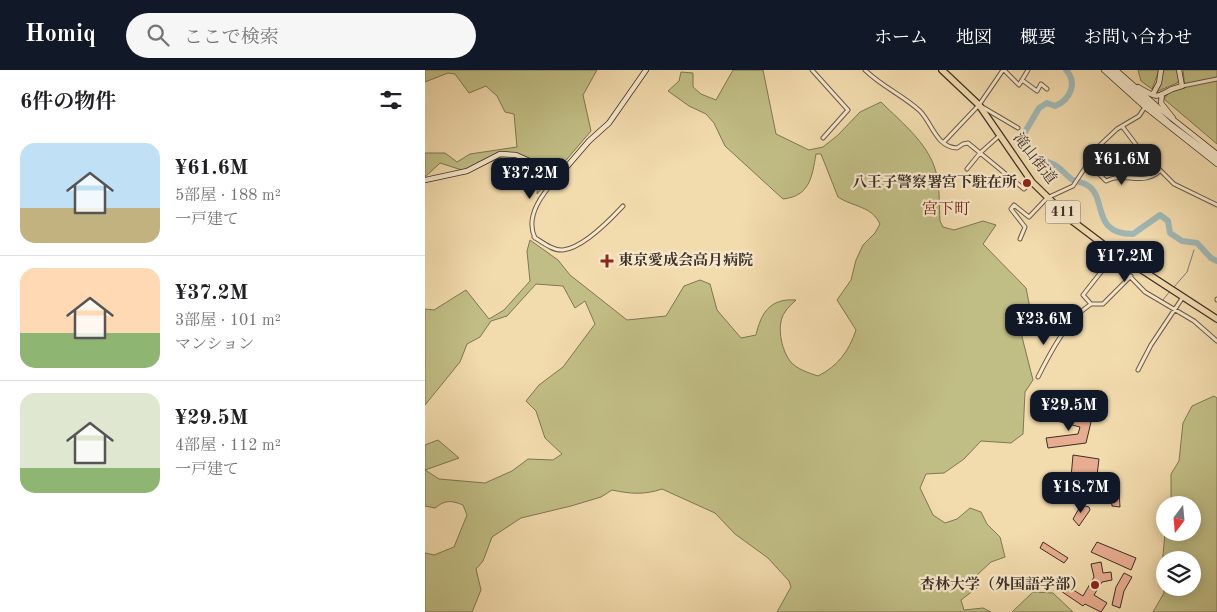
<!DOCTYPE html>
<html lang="ja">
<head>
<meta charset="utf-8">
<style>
  body { margin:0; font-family:"Old Standard TT","Noto Serif JP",serif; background:#f6f6f6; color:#202124; height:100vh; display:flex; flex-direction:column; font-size:19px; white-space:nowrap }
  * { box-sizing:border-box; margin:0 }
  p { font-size:16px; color:#757577 }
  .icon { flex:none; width:28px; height:28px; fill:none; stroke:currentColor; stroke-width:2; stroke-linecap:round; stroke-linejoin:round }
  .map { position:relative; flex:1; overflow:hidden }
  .panel { display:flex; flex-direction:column; background:#fff; width:425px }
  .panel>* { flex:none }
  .needle { width:32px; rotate:196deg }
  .controls { position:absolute; left:731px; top:426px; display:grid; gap:10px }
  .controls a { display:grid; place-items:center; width:45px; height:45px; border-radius:50%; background:#fff; box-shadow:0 2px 12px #0003; font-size:25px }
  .price { position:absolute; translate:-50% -42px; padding:0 11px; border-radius:10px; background:#111827; color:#fff; font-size:16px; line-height:32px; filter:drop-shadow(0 1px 2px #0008) }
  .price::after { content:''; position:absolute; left:50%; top:30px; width:15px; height:11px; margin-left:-8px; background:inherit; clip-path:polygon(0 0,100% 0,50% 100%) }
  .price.active { background:#222; color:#fff }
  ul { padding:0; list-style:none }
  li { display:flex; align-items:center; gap:15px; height:125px; padding:0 20px }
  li+li { border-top:1px solid #e0e0e0 }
  li span { display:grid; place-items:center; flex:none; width:140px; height:100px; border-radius:15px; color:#555 }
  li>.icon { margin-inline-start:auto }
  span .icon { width:60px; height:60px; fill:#fffc; stroke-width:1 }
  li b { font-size:21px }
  h2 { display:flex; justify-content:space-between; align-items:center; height:60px; padding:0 20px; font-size:21px }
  header { display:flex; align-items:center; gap:30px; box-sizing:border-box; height:70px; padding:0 25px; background:#111827; color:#fff }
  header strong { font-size:24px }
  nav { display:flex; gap:28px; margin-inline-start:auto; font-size:18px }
  .search { width:350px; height:45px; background:#f6f6f6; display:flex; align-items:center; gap:12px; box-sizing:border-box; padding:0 18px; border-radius:28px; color:#757577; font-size:19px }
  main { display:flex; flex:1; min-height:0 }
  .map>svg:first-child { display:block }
</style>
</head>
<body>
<header>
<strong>Homiq</strong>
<div class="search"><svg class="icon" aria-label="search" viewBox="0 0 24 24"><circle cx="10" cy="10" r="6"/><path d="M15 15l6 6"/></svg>ここで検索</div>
<nav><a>ホーム</a><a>地図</a><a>概要</a><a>お問い合わせ</a></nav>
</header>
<main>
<section class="panel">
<h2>6件の物件<svg class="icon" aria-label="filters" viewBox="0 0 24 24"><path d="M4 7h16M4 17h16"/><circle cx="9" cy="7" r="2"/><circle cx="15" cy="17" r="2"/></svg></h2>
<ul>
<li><span style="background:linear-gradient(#bfe0f5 65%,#c2b280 0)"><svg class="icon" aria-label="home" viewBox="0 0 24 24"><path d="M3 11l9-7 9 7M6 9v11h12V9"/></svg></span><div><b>¥61.6M</b><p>5部屋 · 188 m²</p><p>一戸建て</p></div></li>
<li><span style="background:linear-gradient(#ffd9b3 65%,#8fb573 0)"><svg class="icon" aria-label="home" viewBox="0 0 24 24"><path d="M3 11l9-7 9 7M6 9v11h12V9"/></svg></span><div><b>¥37.2M</b><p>3部屋 · 101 m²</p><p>マンション</p></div></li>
<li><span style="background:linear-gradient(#dfe7d0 75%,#8fb573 0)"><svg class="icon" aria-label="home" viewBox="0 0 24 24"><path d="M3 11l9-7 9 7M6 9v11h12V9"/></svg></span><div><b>¥29.5M</b><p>4部屋 · 112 m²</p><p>一戸建て</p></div></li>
</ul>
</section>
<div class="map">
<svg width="792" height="542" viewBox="0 0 792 542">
  <rect width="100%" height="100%" fill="#f2dbad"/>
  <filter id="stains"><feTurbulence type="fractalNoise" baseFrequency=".004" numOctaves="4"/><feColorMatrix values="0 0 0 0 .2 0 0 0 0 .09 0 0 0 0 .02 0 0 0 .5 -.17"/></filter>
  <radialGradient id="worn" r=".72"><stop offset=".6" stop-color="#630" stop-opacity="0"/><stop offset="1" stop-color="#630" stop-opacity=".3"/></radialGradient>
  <path fill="#c1be85" stroke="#7e7657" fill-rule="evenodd" d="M0,0H172L158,25L166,61L112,124L113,109L101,103L92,91L74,88L43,102L15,93L0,107V83H20L32,92L45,84L92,77L89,44L80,42L72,26L61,16L44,23L30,4L23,3L0,12Z
    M308,0H338L351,64L384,80L398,77L413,65L435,42L456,32C477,53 507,76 512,107C515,121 514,136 515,151L518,157L529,160L558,151L571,155L558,174L601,218L605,238L597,267L608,310L600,322L598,364L586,373L556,371L539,389L519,403L501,404L495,418L508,445L520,453L532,449L545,438L556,442L562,454L575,467L580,487L566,492L552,505L553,517L536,530L539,540L558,538L566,542H352L366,517L364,511L343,488L310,464L290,443L237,419C219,425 206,424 187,420L176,427L146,436L96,448L67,467L58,491L51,499L56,520L47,542H0V483L9,485L29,477L42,445L38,435C26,430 20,430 10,438L0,436V375L13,370L34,388L0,400L14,409L60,413L87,401L103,389L128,390L137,384L120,368L111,341L101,331L114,315L138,297L170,254L160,231L150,238L138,216L111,214L82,246L66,251L55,267L42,274L35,292L0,335V239L9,240L41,220L64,249L79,240L105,211L102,181L105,170L133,190L145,205L202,250L241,246L259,216L275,210L285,214L292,240L316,268L331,265C336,243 345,228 371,230C367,234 363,237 360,242C351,254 356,279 365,291C371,299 384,303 393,306C413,296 424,281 431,260L412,230L426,210L431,190L438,175L450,163L455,154C447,136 428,137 413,127L396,84H391C387,107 385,126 358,129L300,76L289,53L281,44L264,36L243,21L254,11L256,2L268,3V17L276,24L291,30Z
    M713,0H734L727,19L716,11Z
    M738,0H752L754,10L752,13L731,22Z
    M758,0H792V74L739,29L745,21L760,18Z
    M789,326L792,328V542H728L739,523L737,496L740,463L768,462V435H746V404L754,391L758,353L767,336ZM740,490H768V518H740Z
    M608,522L628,523L648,542H587Z"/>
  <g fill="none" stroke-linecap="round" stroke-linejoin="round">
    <path stroke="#78817e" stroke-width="1" d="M749,217L762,202L769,180
      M738,230L745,221"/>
    <path stroke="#a0b8b6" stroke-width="6" d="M641,0C653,13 645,30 630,36L622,33L614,38L600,62C595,84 616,89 630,95C637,99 641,106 648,110C652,112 658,112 662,115C683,127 665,164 708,164L735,145L743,151L745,163L757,171L772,173L786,188L792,191"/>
  </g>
  <path fill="#e8ad90" stroke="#3b2f29" d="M625,342L666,352L661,373L623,378L621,368L653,364L655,357L624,349Z
    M648,385L674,389L670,422L645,419Z
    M685,421H694L695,437L687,436Z
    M656,435L664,437L665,440L654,456L648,449Z
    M618,472L643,488L639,493L615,478Z
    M672,472L711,488L706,500L666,482Z
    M676,492L678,503L686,502L687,510L677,512L669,525L682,533L676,542L660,534L658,536L633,519L637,513L658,526L669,507L666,494Z
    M699,503L707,507L699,521L695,538L687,535L691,517Z"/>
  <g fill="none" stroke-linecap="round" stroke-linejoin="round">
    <g stroke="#695a4a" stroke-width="5">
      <path id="street" d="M387,0L423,40L398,68
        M440,0C456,16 479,26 495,41C507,53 511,77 532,78L538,74L543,73L599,119L606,112
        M578,0L554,35L593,58
        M579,0L594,15L603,0
        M597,10L612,21L616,14L622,19
        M757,16L792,9
        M697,56L715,80L749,114L792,135
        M519,72L553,36
        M664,94L681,111C700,101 717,117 735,101
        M542,99L555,83L574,66
        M109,167C117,172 128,181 138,180C157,178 185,150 198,136
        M110,168C98,143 123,118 138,100
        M595,169L600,157L586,139L589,135L604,147L622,128L648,116L675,75L692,59L714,46L720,37
        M683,184L720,222L769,251L792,271
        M792,229V230
        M666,234H678L706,206
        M713,300L726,275L758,227
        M613,307C626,281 643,249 666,234L658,225L680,197L683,185"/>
    </g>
    <g stroke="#3b2f29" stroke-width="6">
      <path id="secondary" d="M679,0L720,37L792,94
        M685,0L744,53L792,89
        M691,0L735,39L792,84
        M713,17C741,34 730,22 757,16L754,0
        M728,24L734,13L736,0
        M737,24L736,33L748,48
        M0,110L42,101L75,84L91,85L127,101L139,100L164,71L184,53L221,0"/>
    </g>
    <g stroke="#3b2f29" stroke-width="8">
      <path id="highway" d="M517,0L554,35L607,112L646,150L683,178L792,249"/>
    </g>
    <use href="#street" stroke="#f7e8ca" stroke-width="3"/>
    <use href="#secondary" stroke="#f7e8ca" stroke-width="4.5"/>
    <use href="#highway" stroke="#f2dbad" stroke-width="5.5"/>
  </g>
  <g fill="#8f2418" stroke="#f7e8ca" stroke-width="2">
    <circle cx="602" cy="113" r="5"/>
    <path d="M179.5 183.5h5v5h5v5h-5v5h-5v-5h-5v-5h5z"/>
    <circle cx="670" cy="515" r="5"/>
  </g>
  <g text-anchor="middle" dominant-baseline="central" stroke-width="4.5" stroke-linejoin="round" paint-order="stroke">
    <rect fill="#f7e8ca" stroke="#736659" stroke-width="1" x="620.5" y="130.5" width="35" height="23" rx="4"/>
    <g font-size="14" font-weight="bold" fill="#3b2f29">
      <text x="638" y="142">411</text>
    </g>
    <g font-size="15" fill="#3b2f29" stroke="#f7e8ca">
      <text transform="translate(609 89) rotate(52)">滝山街道</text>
    </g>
    <g font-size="15" font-weight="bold" fill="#3b2f29" stroke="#f7e8ca" text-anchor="end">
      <text x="592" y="113">八王子警察署宮下駐在所</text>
      <text x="193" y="191" text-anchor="start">東京愛成会高月病院</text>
      <text x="660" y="515">杏林大学（外国語学部）</text>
    </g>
    <g font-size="16" fill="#7a1f14" stroke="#f7e8ca">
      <text x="521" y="140">宮下町</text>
    </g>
  </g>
  <rect width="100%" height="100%" filter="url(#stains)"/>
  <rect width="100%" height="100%" fill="url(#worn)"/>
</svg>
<div class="controls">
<a><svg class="needle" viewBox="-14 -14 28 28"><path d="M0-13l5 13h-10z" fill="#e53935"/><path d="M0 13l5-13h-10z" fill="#757577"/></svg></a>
<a><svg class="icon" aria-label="layers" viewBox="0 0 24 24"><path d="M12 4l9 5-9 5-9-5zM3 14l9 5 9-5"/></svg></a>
</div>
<b class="price active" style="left:697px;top:116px">¥61.6M</b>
<b class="price" style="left:105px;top:130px">¥37.2M</b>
<b class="price" style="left:700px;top:213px">¥17.2M</b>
<b class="price" style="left:619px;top:276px">¥23.6M</b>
<b class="price" style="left:644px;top:362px">¥29.5M</b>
<b class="price" style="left:656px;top:444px">¥18.7M</b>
</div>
</main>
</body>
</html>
